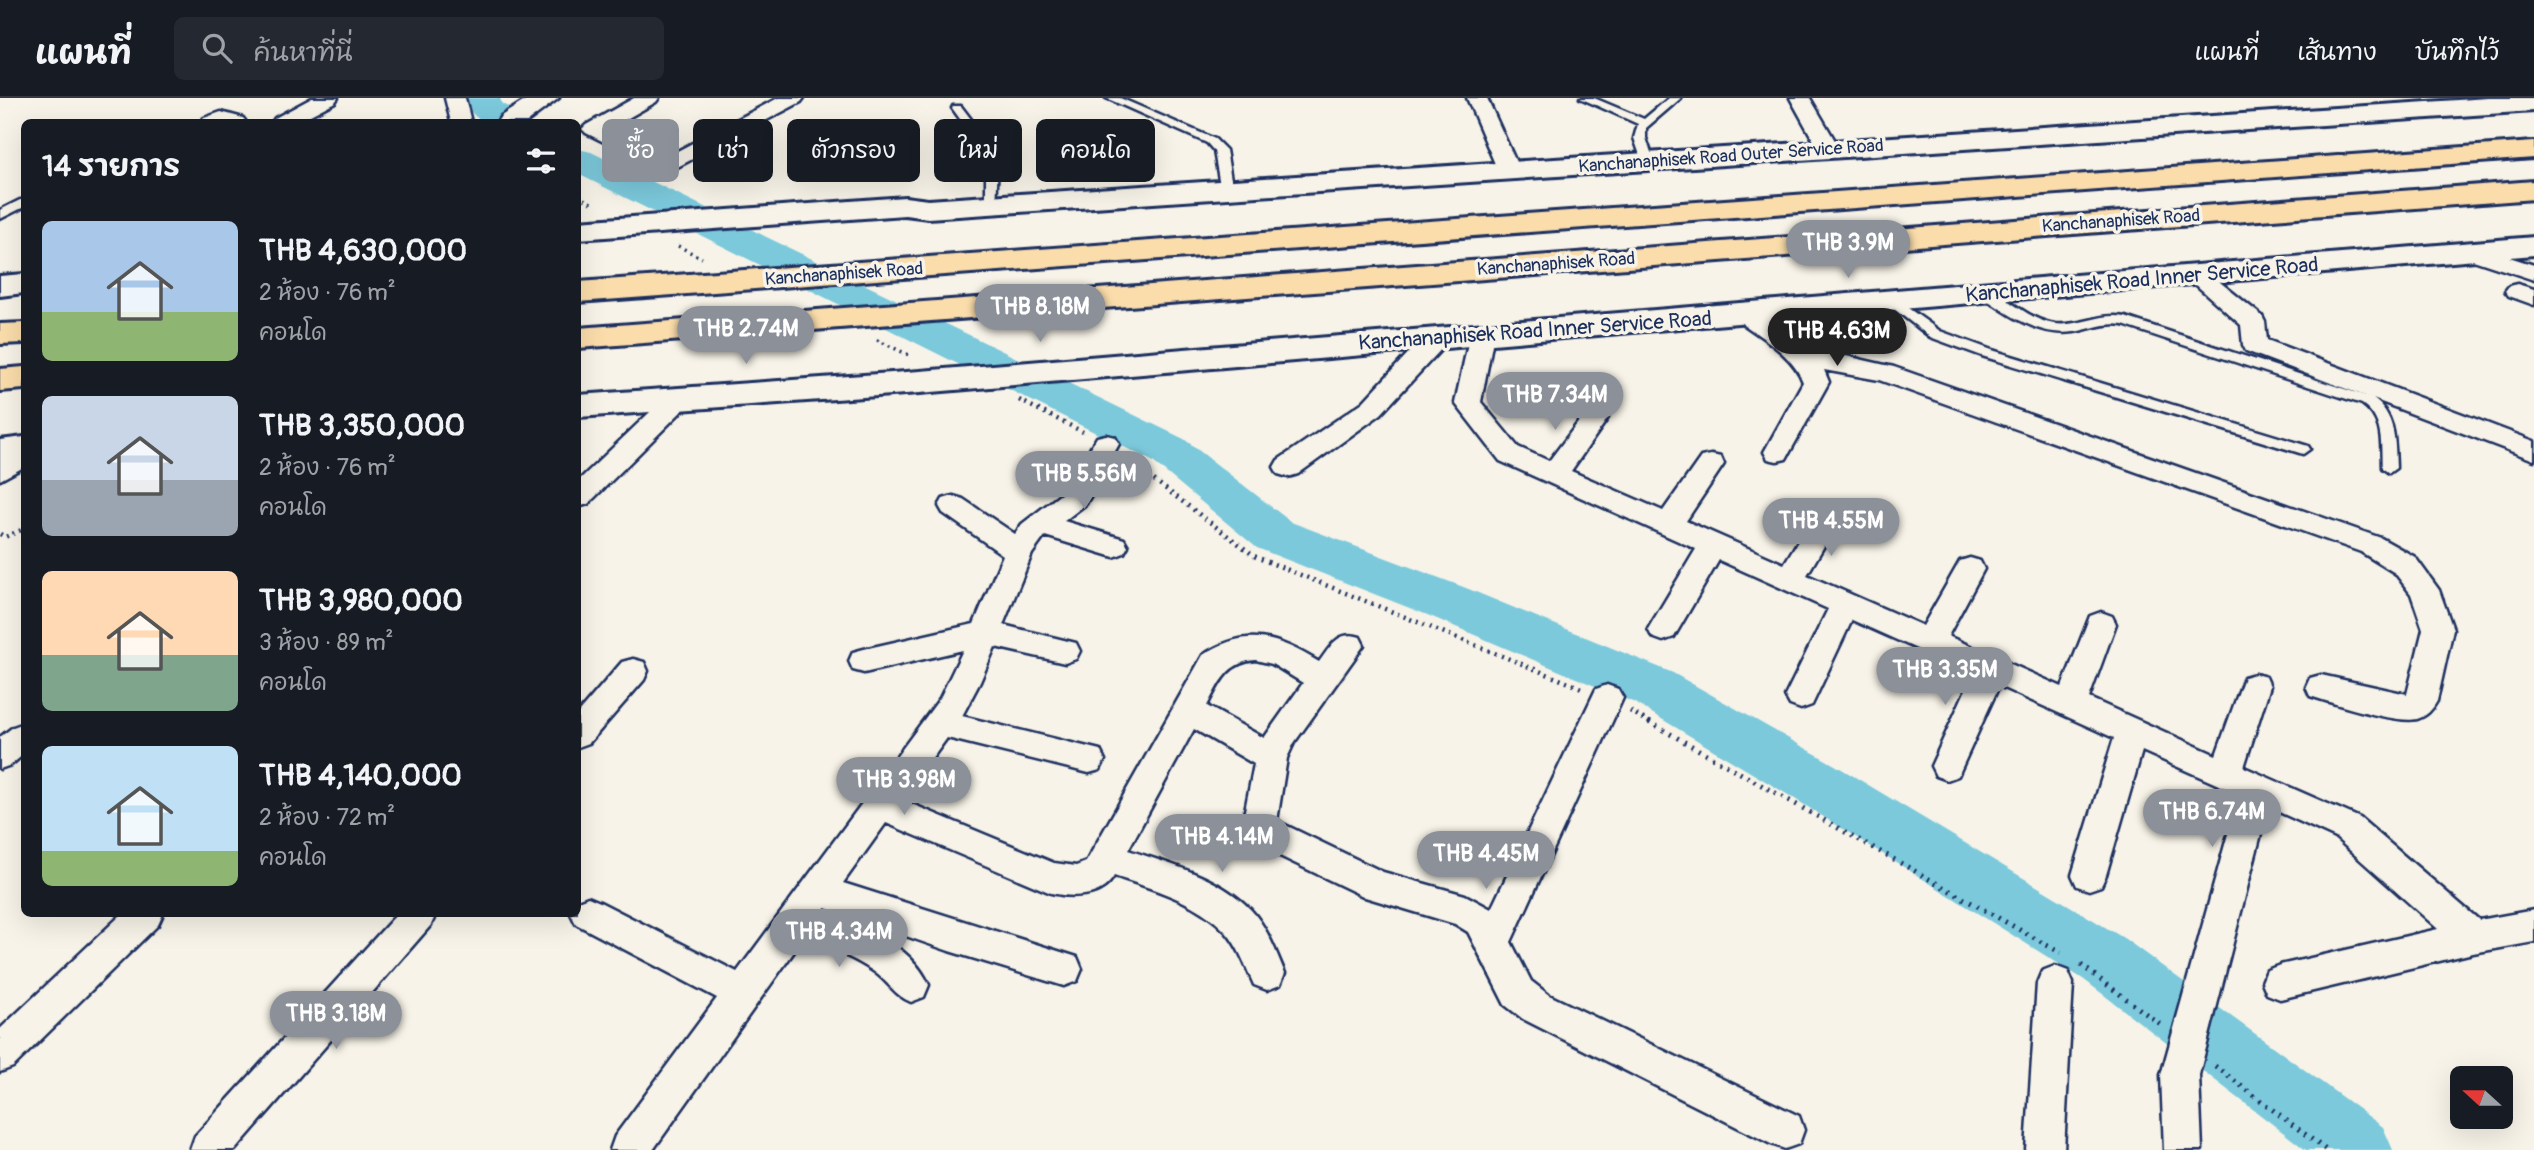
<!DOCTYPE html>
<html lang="th">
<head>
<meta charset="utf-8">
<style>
  body { margin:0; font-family:Pangolin,"Playpen Sans Thai",sans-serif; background:#242831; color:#f1f3f6; height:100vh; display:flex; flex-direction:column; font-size:26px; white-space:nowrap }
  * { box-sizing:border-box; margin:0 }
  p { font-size:23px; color:#9ea1a6 }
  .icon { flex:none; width:38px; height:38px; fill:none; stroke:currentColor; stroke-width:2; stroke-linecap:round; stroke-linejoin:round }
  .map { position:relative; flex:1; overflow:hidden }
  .drawer { position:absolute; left:21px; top:21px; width:560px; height:798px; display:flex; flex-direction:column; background:#171b24; border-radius:10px; box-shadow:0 7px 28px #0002 }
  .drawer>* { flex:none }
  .banner { position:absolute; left:602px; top:21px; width:665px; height:63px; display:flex; gap:14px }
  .needle { width:46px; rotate:291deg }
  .tools { position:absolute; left:2450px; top:968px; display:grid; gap:14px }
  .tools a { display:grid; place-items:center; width:63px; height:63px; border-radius:10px; background:#171b24; box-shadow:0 7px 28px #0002; font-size:35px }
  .price { position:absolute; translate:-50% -60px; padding:0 16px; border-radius:24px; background:#8c9099; color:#fff; font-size:23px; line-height:46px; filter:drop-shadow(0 2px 4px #0008) }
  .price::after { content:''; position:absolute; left:50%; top:42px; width:21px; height:16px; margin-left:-10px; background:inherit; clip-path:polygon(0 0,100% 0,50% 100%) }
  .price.active { background:#222; color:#fff }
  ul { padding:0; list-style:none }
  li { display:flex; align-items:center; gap:21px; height:175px; padding:0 21px }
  li span { display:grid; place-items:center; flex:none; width:196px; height:140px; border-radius:10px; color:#555 }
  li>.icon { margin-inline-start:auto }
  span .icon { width:84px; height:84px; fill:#fffc; stroke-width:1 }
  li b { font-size:30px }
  h2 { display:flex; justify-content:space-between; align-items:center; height:84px; padding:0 21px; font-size:30px }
  .pill { padding:0 24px; border-radius:10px; background:#171b24; box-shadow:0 7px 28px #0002; font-size:24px; line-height:63px }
  .pill.active { background:#8c9099; color:#fff }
  header { display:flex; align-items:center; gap:42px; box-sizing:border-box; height:98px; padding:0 35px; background:#171b24; border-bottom:2px solid #363941 }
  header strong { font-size:33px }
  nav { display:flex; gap:38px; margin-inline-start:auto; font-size:24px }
  .search { width:490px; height:63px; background:#242831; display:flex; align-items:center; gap:18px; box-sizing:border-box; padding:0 24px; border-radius:10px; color:#9ea1a6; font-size:26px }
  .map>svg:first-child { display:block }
</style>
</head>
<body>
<header>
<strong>แผนที่</strong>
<div class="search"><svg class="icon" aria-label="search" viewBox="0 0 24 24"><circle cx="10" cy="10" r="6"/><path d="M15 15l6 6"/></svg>ค้นหาที่นี่</div>
<nav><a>แผนที่</a><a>เส้นทาง</a><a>บันทึกไว้</a></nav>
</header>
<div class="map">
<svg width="2534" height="1052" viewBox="0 0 2534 1052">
  <rect width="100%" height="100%" fill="#f7f3e8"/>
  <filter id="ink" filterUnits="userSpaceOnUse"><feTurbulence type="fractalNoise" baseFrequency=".0143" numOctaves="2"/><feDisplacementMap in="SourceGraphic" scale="14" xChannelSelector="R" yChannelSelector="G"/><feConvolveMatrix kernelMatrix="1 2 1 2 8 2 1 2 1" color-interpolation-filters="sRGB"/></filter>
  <g filter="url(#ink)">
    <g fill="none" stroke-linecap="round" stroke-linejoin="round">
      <path fill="#7cc9dc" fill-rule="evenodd" d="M464,0H500L502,6L522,16L527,24C499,26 474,31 464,0Z
        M578,51L591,54L1184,341L1291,424L1466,490L1673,575L1835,667L2125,841L2383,1029L2393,1052H2306L2083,881L1795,701L1635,605L1430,518L1257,450L1152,363L578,76Z"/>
      <g stroke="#1b2f5e" stroke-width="5">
        <path id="service" d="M1106,0H1120L1215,41L1226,52L1233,93L1231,95L1227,97L1221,93L1214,53L1207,45Z
          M1580,0H1594L1644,21L1669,0H1681L1646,30V40L1654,63L1648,66L1642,63L1634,40L1638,26Z
          M953,8H961L993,50L998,64L996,110H988L986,107V64L981,50L952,10Z
          M20,102H24V109L0,121V112Z
          M1987,192C2011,200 2028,222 2055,226C2079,229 2101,214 2125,219L2372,300C2396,316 2395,343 2396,370L2389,375L2382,370C2381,346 2384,321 2362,306L2123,227C2105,224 2091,231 2074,234C2040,239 2009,217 1983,199V193Z
          M1894,200L1940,233L1992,252L2308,348L2310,351L2303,356L1982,258L1930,239L1889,207L1888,204Z"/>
      </g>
      <g stroke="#1b2f5e" stroke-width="5">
        <path id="minor" d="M312,0H338L335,4L297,24H272L275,20Z
          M445,0H465L471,24H451Z
          M634,0H659L656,4L609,31L666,59L778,0H804L801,4L666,75L586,35L582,31L586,27Z
          M1467,0H1487L1520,73L1517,78H1501L1498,73Z
          M1790,0H1810L1840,51L1837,56H1821Z
          M221,14L243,20L246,24H201L204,20Z
          M2469,146L2534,167V182L2461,158L2457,153L2461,148Z
          M2197,170L2205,172L2262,218L2265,224L2267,242L2534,343V362L2246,253L2243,247L2241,227L2185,177L2189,172Z
          M2517,186L2534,191V207L2509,198L2505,193L2509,188Z
          M1745,208L1754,211L1810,254L1846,258L1894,269L2381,440L2415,459L2439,492L2453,531L2437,603C2432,612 2427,618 2417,621C2396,626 2332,605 2310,598L2306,589L2310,580L2321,577L2407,596L2423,531L2411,496L2395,475L2361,454L1879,282L1824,272L1829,284L1786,361L1777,363L1768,361L1764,354L1803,284C1792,255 1760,239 1736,221L1733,216L1736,211Z
          M1482,228L1491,230L1494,236L1481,304L1518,349L1549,363L1586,314L1595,311L1604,314L1608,320L1571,373L1663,413L1701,359L1711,357L1721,359L1724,366L1686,423L1784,466L1820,407L1830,404L1840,407L1844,414L1807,477L1923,528L1960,463L1970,460L1980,463L1984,471L1948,538L2062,589L2090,518L2101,514L2112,518L2116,526L2089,600L2216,657L2244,579L2255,576L2266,579L2270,588L2244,669L2360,720L2479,822L2534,812V844L2473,855L2280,901L2267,896L2262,884L2267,872L2280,867L2438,831L2336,740L2268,709L2199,977L2202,1052H2164L2161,977L2239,696L2142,653L2106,777L2101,788L2089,792L2077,788L2072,777L2114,640L1999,588L1958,678L1947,682L1936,678L1931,668L1973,576L1852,522L1812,607L1801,611L1790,607L1785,598L1828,511L1719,462L1674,539L1663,543L1652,539L1648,531L1696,451L1500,363L1455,305L1470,236L1473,230Z
          M1436,233L1445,235L1448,241L1445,247L1381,316L1298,376L1288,379L1278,376L1274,369L1278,362L1363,304L1427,235Z
          M681,290L690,293L694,299L690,305L588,406L578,409V383L672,293Z
          M1106,337L1115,339L1119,346L1086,406L1064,423L1124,441L1128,448L1124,455L1114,459L1045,438L1032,456L1003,527L1076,545L1080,553L1076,561L1065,565L995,549L980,584L962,618L1100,652L1105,662L1100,672L1089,675L947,640L902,702L1054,765L1076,768L1086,764L1203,557C1247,528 1277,539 1319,564C1331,548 1338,532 1360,539L1364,547L1294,645L1287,660L1277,723L1383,774L1465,797L1491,811L1596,591L1607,587L1618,591L1623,600L1511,844L1531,883L1549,897L1799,1018L1804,1032L1799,1046L1785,1051L1771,1046L1523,921L1505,907L1468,834L1455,826L1365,799L1259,748L1247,738L1242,728L1254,666L1194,631L1128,752C1170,766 1220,779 1251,812C1267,829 1276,854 1285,875L1280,887L1267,892L1254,887C1246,869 1239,849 1226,834C1197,803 1153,791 1114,778C1102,800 1073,800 1051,795L886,725L843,785L1077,859L1082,871L1077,883L1064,888L949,853L825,810L821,815C862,830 910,844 929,887L924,899L911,904C895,898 888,883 873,873C852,858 827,850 803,841L653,1052H610L615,1038L717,900L576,826L571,816H578V803L588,799L600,804L737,874L940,600L963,552L864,575L853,572L849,563L853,554L864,551L974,526L1003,457L943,415L939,408L943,401L953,398L963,401L1015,436L1022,426L1066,392L1097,339ZM1256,562L1272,566L1303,585L1264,640L1207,608C1219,585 1227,564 1256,562Z
          M24,348V369L0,382V359Z
          M633,561L644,564L648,573L644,582L589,645L578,649V615L622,564Z
          M24,625V656L11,667L0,671V639L13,629Z
          M122,816H163L158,827L13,969L0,974V931Z
          M397,816H436L431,827L235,1052H190L195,1038Z
          M2055,868L2068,873L2073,885L2064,1052H2026L2037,885L2042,873Z"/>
      </g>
      <g stroke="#1b2f5e" stroke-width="5">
        <path id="tertiary" d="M529,0H559L527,24H497L501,18Z"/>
      </g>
      <g stroke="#1b2f5e" stroke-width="6">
        <path id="secondary" d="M2488,0H2534V13L928,120L905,117L578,141V123L905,99L928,102Z
          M2534,139V157L920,295L578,319V297L920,273Z
          M24,176V195L0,198V178Z
          M24,339V363L0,366V342Z"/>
      </g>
      <g stroke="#1b2f5e" stroke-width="6">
        <path id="motorway" d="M2534,44V60L578,204V184Z
          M2534,83V101L578,250V230Z
          M24,225V245L0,246V226Z
          M24,269V291L0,293V271Z"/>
      </g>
      <path stroke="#1b2f5e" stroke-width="3.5" stroke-dasharray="2 4.5" stroke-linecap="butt" d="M578,98L595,107
        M678,148L702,160
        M877,242L911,258"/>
      <path stroke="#1b2f5e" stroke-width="4.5" stroke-dasharray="2 5" stroke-linecap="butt" d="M1019,302L1083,334
        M1126,361L1256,459L1584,591
        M0,436L5,439L24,431
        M1630,613L1652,626"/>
      <path stroke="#1b2f5e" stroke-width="5" stroke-dasharray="2 6" stroke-linecap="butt" d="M1649,624L2061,855
        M2081,867L2161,927
        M2215,968L2326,1052"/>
      <use href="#service" fill="#f7f3e8" fill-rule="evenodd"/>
      <use href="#minor" fill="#f7f3e8" fill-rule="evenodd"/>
      <use href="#tertiary" fill="#f7f3e8" fill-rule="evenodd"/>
      <use href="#secondary" fill="#f7f3e8" fill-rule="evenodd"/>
      <use href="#motorway" fill="#fbddab" fill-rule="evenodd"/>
    </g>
  </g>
  <g text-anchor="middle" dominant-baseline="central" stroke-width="7" stroke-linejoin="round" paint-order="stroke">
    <g font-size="18" fill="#1b2f5e" stroke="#f7f3e8">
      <text transform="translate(1731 58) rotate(-4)">Kanchanaphisek Road Outer Service Road</text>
      <text transform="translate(2121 123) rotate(-4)">Kanchanaphisek Road</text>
      <text transform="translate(1556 166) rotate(-4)">Kanchanaphisek Road</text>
      <text transform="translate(844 176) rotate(-4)">Kanchanaphisek Road</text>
    </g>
    <g font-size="21" fill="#1b2f5e" stroke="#f7f3e8">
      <text transform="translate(2142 182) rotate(-5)">Kanchanaphisek Road Inner Service Road</text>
      <text transform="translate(1535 233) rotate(-4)">Kanchanaphisek Road Inner Service Road</text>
    </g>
  </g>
</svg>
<div class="tools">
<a><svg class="needle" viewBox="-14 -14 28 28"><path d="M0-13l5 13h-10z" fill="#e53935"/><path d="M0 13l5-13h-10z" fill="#9ea1a6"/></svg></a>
</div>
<b class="price" style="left:1848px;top:182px">THB 3.9M</b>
<b class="price" style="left:1040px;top:246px">THB 8.18M</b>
<b class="price" style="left:746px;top:268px">THB 2.74M</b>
<b class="price active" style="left:1837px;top:270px">THB 4.63M</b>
<b class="price" style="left:1555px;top:334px">THB 7.34M</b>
<b class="price" style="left:1084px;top:413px">THB 5.56M</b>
<b class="price" style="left:1831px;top:460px">THB 4.55M</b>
<b class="price" style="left:1945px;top:609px">THB 3.35M</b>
<b class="price" style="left:904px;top:719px">THB 3.98M</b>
<b class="price" style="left:2212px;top:751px">THB 6.74M</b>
<b class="price" style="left:1222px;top:776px">THB 4.14M</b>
<b class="price" style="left:1486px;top:793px">THB 4.45M</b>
<b class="price" style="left:839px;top:871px">THB 4.34M</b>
<b class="price" style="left:336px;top:953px">THB 3.18M</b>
<div class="banner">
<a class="pill active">ซื้อ</a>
<a class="pill">เช่า</a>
<a class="pill">ตัวกรอง</a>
<a class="pill">ใหม่</a>
<a class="pill">คอนโด</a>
</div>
<section class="drawer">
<h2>14 รายการ<svg class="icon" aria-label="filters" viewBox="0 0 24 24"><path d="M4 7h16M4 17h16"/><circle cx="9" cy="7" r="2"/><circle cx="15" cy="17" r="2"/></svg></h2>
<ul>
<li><span style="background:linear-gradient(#a9c7e8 65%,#8fb573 0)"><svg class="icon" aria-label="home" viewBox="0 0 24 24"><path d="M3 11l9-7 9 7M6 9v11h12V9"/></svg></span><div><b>THB 4,630,000</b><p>2 ห้อง · 76 m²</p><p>คอนโด</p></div></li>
<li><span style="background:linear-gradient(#c9d6e8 60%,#9aa5b1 0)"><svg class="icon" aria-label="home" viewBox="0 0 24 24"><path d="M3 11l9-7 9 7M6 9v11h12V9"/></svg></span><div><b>THB 3,350,000</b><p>2 ห้อง · 76 m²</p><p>คอนโด</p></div></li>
<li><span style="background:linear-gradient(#ffd9b3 60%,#7fa58c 0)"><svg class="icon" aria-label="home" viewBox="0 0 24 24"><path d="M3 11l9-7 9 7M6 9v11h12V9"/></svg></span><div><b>THB 3,980,000</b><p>3 ห้อง · 89 m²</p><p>คอนโด</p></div></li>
<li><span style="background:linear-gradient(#bfe0f5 75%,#8fb573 0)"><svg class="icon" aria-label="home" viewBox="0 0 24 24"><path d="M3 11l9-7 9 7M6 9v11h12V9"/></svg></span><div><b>THB 4,140,000</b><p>2 ห้อง · 72 m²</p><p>คอนโด</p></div></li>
</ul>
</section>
</div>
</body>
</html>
